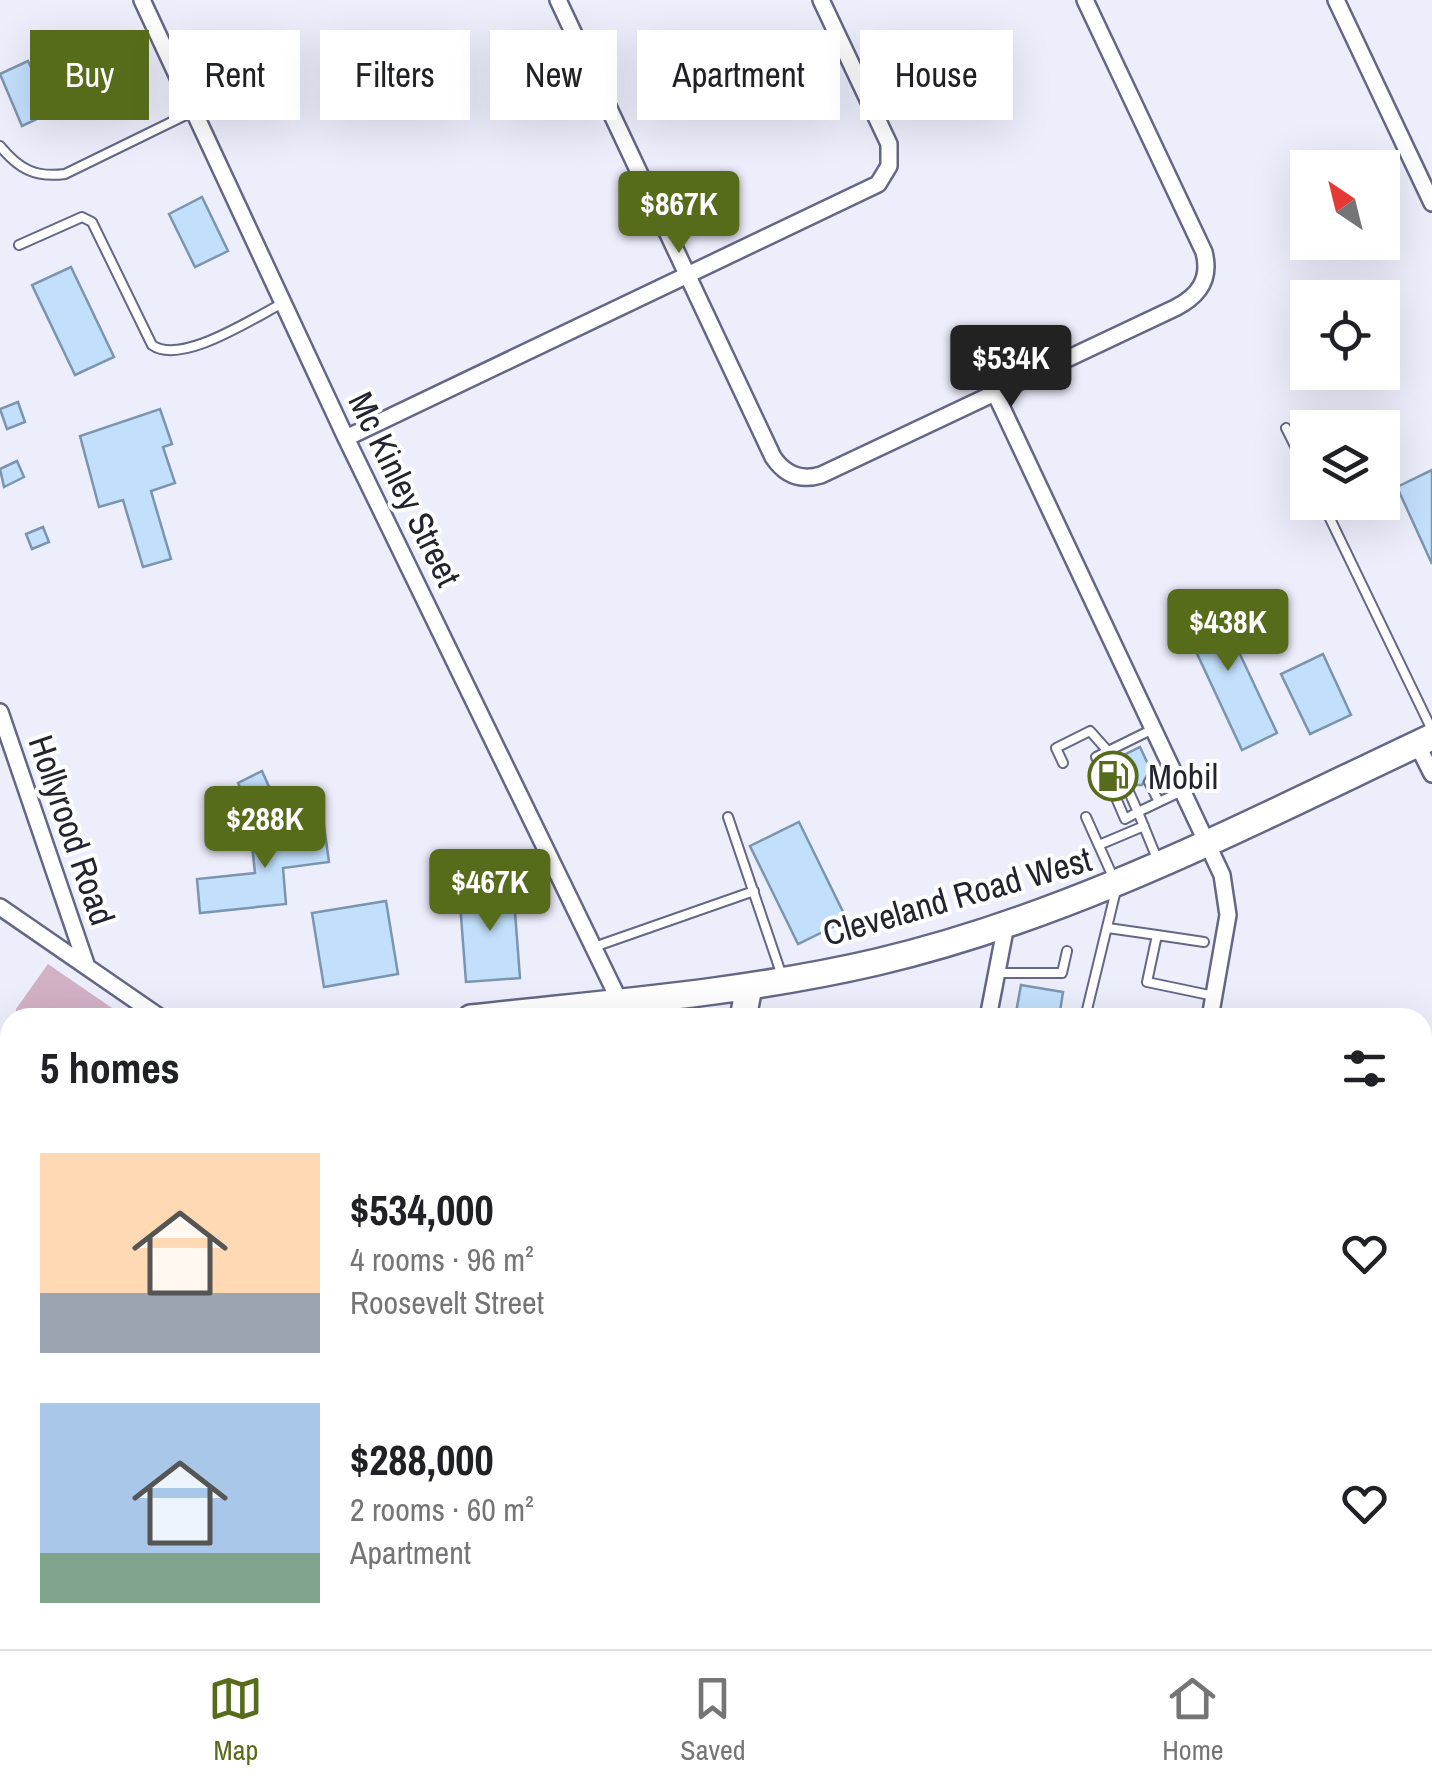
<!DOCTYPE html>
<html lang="en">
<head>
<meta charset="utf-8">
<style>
  body { margin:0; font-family:"Archivo Narrow",sans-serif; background:#f6f6f6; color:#202124; height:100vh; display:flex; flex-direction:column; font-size:38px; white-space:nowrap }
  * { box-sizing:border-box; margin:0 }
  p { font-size:32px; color:#757577 }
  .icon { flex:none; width:55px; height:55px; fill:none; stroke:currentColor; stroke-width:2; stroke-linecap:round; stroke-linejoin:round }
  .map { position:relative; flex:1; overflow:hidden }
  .panel { position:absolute; left:0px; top:1008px; width:1432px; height:642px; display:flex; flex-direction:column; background:#fff; border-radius:30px 30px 0 0; box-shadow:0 10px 40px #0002 }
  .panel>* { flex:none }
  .top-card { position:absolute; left:30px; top:30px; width:1372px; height:90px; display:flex; gap:20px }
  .needle { width:65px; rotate:325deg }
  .controls { position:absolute; left:1290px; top:150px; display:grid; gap:20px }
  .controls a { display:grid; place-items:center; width:110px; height:110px; border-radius:0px; background:#fff; box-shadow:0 10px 40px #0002; font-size:50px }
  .price { position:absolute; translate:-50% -85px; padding:0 22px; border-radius:10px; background:#576c1b; color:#fff; font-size:32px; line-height:65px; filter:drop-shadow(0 2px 5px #0008) }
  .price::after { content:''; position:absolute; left:50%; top:60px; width:30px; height:22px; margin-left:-15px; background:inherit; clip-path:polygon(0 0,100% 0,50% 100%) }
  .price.on { background:#222; color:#fff }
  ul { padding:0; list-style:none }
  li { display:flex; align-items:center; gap:30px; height:250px; padding:0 40px }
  li span { display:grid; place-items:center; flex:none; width:280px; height:200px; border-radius:0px; color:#555 }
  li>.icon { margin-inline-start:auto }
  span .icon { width:120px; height:120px; fill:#fffc; stroke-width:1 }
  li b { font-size:42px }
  h2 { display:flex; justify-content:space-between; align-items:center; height:120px; padding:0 40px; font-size:42px }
  .chip { padding:0 35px; border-radius:0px; background:#fff; box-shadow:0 10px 40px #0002; font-size:35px; line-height:90px }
  .chip.on { background:#576c1b; color:#fff }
  .dock { display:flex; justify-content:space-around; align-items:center; height:140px; border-top:2px solid #e0e0e0; background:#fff; font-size:28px; color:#757577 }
  .dock a { display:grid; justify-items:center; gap:5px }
  .dock .on { color:#576c1b }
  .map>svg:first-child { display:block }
</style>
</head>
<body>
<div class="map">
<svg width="1432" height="1649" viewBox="0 0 1432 1649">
  <rect width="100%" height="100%" fill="#edeefc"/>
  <path fill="#d2b1c4" d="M48,964L125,1017H16V1009Z"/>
  <path fill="#c2dffc" stroke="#7c95ae" stroke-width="2.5" d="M28,61L52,112L22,126L0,74Z
    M202,197L228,251L195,267L169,214Z
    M71,267L114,357L75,375L32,285Z
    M18,402L25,422L7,429L0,409Z
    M160,409L172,444L163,447L175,483L151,491L171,559L143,567L123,500L99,507L80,436Z
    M17,461L24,477L4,487L0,469Z
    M1432,470V564L1397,487Z
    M43,527L49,542L32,549L26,534Z
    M1214,599L1277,733L1242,750L1179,615Z
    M1323,654L1351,715L1310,734L1281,674Z
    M1140,747L1154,777L1147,775L1142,785H1127L1122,793L1114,791L1109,796L1098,772L1106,770L1108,762L1119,765L1122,756Z
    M262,771L270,789L246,800L238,783Z
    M799,822L847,920L798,944L750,846Z
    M324,826L329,862L283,868L286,904L200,913L197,879L255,873L251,835Z
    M513,886L520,978L466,982L459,890Z
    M386,901L398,974L324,987L312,913Z
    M1021,985L1063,992L1059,1018H1015Z"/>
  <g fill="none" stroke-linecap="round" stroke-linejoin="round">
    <g stroke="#646785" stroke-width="12">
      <path id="lane" d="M0,146C19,169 35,178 65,174L194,111
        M19,245L82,217L92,222L152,345C181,366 253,318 283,303
        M1286,428L1308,472
        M1322,502L1432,730
        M1063,763L1056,748L1090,731L1115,759
        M1100,765L1096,757L1153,729
        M1149,782L1159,802
        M1116,798L1125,819L1138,812L1129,792
        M728,817L782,976
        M1086,817L1113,877
        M1099,845L1144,826
        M1158,861L1138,812L1182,791
        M1108,928L1157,935L1147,982L1214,996
        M1157,935L1204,942
        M594,947L754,891
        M997,973H1062L1067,951
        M1085,1018L1116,890"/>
    </g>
    <g stroke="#646785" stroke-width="20">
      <path id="street" d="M142,0L346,438L620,1002L617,1018
        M558,0L773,457C785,475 801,481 821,475L1175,308C1199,296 1211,279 1204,252L1085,0
        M1336,0L1432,203
        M995,393L1222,875L1228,915L1210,1018
        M346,438L878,184L889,166V144L821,0
        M0,712L87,967
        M1417,744L1432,774
        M0,907L161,1018
        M988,1018L1006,925
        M277,1649L278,1640
        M487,1649L489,1640
        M862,1649L864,1640
        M1087,1649L1089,1640"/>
    </g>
    <g stroke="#646785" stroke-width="30">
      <path id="primary" d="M471,1018C607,1003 744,993 877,962C1073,916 1251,822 1432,737
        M743,1018L749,987
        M0,1077L10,1075
        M608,1649L610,1640
        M627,1649L628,1640"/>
    </g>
    <use href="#lane" stroke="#fff" stroke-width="8"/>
    <use href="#street" stroke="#fff" stroke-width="15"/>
    <use href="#primary" stroke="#fff" stroke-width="25"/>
  </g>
  <defs>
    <g id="fuel-ring" transform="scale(2.5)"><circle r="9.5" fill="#fff" stroke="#576c1b" stroke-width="1.5"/><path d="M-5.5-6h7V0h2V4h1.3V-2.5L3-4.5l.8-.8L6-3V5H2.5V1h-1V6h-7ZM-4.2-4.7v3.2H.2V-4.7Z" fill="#576c1b"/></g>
  </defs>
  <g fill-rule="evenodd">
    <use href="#fuel-ring" x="1113" y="776"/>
  </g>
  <g text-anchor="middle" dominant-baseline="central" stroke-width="8" stroke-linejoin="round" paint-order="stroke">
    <g font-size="35" fill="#232431" stroke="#fff">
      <text transform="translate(405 489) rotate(64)">Mc Kinley Street</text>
      <text transform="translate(72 830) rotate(71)">Hollyrood Road</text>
      <text transform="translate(957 896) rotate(-16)">Cleveland Road West</text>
    </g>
    <g font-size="35" fill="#232431" stroke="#fff" text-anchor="start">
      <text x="1148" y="776">Mobil</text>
    </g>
  </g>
</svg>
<div class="controls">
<a><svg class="needle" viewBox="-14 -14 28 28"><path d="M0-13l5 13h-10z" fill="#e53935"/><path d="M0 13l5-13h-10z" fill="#757577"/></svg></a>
<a><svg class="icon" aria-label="locate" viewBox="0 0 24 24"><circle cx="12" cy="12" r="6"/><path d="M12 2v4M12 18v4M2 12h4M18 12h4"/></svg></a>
<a><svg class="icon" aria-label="layers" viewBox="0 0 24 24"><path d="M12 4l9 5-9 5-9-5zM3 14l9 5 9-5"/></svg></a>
</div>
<b class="price" style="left:679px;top:256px">$867K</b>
<b class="price on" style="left:1011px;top:410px">$534K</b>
<b class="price" style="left:1228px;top:674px">$438K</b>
<b class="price" style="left:265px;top:871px">$288K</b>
<b class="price" style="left:490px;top:934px">$467K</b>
<div class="top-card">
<a class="chip on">Buy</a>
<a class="chip">Rent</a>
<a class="chip">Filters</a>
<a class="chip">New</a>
<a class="chip">Apartment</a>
<a class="chip">House</a>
</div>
<section class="panel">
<h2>5 homes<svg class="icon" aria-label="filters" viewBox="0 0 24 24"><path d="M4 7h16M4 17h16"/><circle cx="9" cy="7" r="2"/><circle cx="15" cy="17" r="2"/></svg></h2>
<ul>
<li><span style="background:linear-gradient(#ffd9b3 70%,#9aa5b1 0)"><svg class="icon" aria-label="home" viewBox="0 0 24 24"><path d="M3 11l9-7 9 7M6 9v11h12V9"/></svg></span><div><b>$534,000</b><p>4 rooms · 96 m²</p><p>Roosevelt Street</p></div><svg class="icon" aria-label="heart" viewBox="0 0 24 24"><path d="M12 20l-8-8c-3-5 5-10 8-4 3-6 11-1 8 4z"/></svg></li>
<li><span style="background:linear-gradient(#a9c7e8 75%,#7fa58c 0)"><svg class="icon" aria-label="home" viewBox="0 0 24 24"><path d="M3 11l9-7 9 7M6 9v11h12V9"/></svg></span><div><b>$288,000</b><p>2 rooms · 60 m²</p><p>Apartment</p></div><svg class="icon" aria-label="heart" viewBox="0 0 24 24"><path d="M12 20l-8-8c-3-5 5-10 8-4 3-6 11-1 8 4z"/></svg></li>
</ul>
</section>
</div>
<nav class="dock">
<a class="on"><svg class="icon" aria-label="map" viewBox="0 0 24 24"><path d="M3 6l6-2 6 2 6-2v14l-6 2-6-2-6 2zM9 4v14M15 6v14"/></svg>Map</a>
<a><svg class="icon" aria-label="saved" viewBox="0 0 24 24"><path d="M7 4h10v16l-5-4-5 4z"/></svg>Saved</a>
<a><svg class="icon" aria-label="home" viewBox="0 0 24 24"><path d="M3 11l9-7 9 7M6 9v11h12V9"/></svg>Home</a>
</nav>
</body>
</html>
